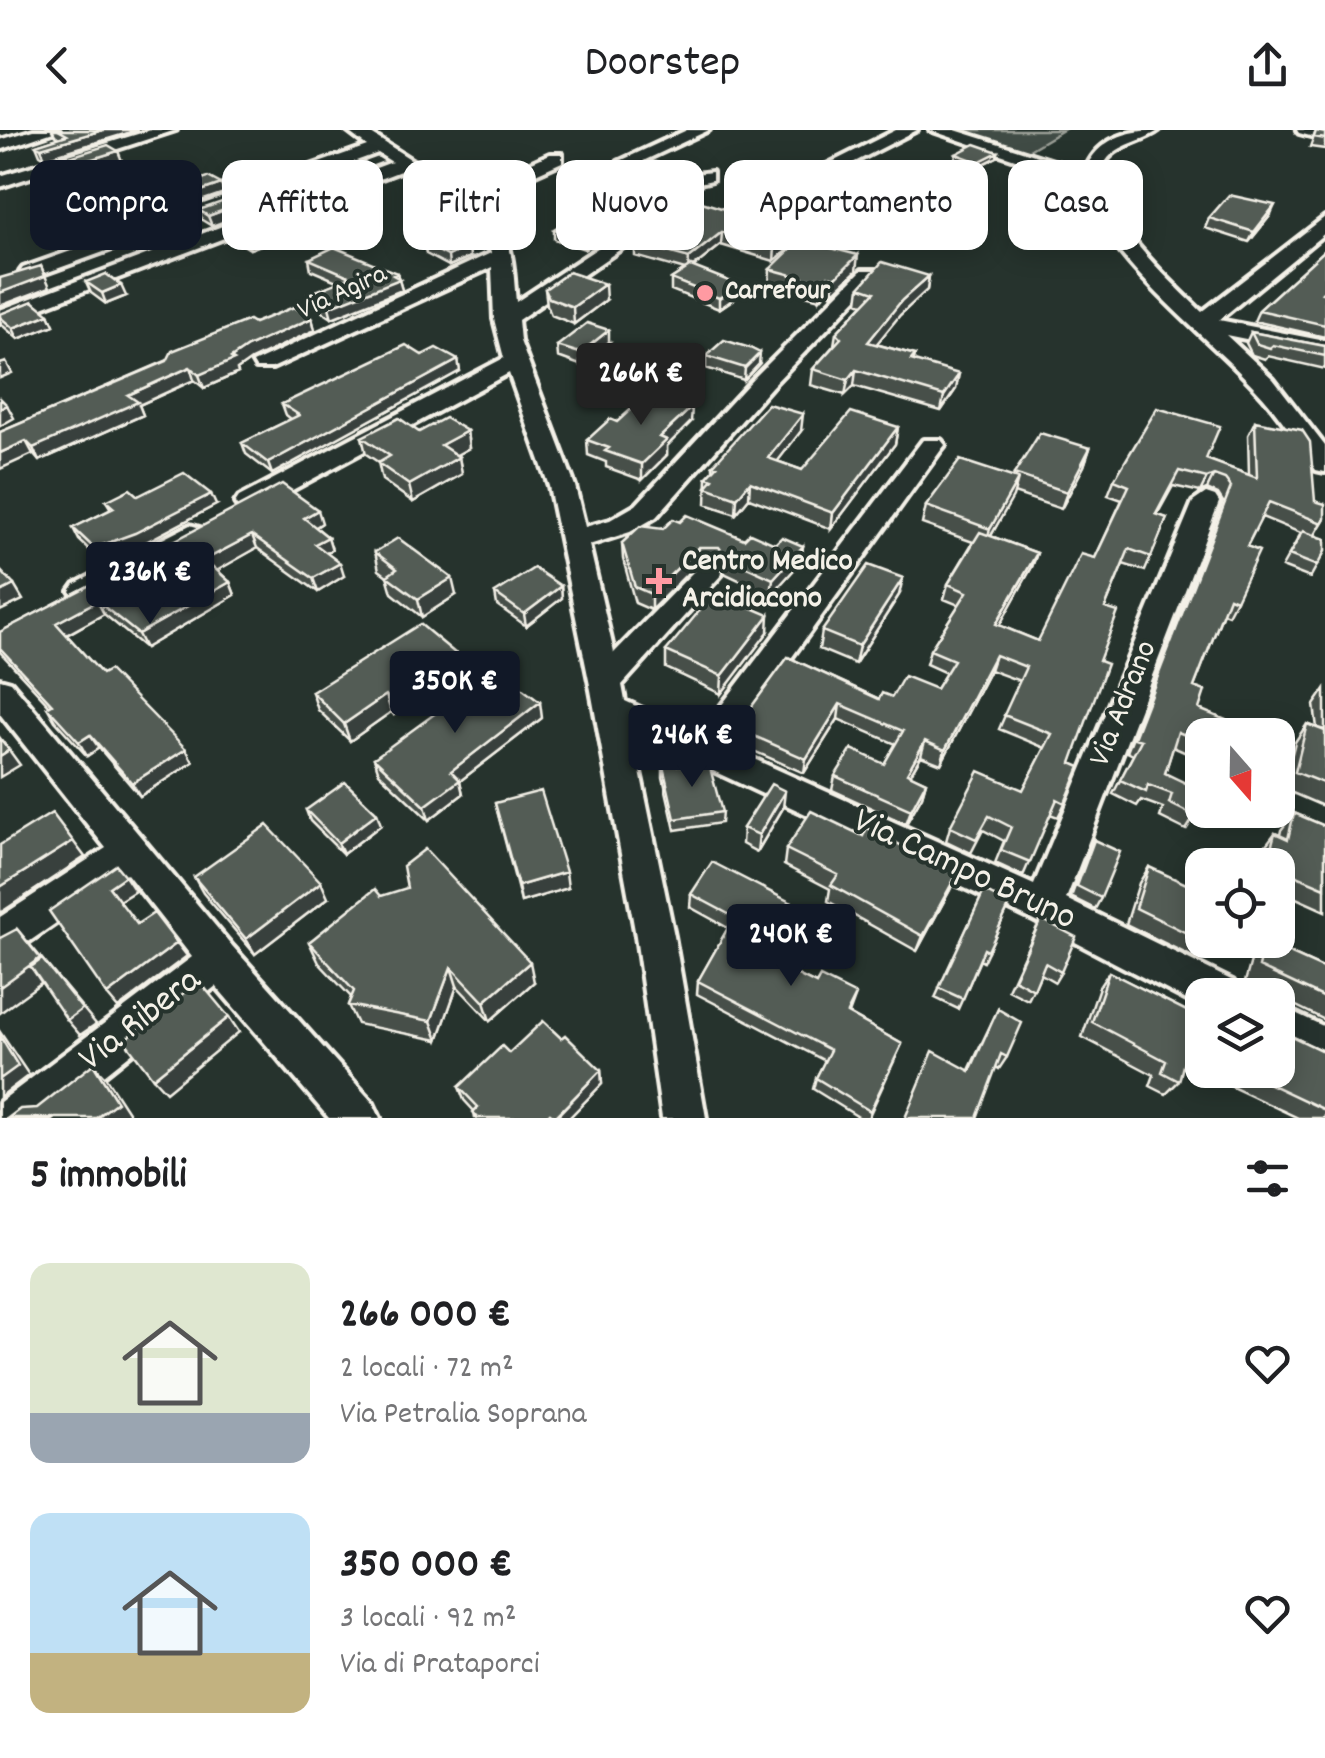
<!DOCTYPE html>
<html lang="it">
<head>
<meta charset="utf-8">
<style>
  body { margin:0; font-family:Dekko,sans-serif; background:#f6f6f6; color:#202124; height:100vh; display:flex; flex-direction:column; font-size:38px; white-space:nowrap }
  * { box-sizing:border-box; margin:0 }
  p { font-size:32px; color:#757577 }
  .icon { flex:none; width:55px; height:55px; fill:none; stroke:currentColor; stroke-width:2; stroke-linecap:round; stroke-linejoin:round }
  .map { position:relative; height:988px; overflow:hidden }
  .sheet { display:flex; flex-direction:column; background:#fff; flex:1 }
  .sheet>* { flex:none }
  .hud { position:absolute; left:30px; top:30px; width:1265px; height:90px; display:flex; gap:20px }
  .needle { width:65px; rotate:160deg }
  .tools { position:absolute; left:1185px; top:588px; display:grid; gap:20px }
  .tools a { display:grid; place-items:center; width:110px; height:110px; border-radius:20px; background:#fff; box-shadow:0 5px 25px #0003; font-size:50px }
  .price { position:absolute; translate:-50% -85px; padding:0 22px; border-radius:10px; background:#111827; color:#fff; font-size:32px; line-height:65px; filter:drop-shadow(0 2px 5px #0008) }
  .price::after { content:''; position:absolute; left:50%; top:60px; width:30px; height:22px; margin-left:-15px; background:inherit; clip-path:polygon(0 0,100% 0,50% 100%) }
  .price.active { background:#222; color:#fff }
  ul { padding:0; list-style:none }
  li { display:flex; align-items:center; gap:30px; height:250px; padding:0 30px }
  li span { display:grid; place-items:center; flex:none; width:280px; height:200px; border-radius:20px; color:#555 }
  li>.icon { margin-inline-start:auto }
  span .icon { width:120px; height:120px; fill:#fffc; stroke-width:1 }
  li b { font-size:42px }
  h2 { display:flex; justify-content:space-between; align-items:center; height:120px; padding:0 30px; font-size:42px }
  .tag { padding:0 35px; border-radius:20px; background:#fff; box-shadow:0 5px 25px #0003; font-size:35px; line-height:90px }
  .tag.active { background:#111827; color:#fff }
  header { display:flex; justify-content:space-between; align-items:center; height:130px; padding:0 30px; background:#fff; font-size:45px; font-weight:600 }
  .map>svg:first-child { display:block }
</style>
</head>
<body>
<header><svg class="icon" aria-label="back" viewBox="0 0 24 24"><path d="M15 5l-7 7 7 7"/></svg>Doorstep<svg class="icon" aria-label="share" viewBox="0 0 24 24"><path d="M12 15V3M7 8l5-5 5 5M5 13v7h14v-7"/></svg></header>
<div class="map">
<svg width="1325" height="988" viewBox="0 0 1325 988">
  <rect width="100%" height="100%" fill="#26332d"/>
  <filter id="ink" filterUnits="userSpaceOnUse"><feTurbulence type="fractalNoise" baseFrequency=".01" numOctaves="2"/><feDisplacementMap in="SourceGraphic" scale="20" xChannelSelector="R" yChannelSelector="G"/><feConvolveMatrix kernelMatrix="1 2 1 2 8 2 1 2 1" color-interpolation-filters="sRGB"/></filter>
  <g filter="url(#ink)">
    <path fill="#414b45" stroke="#9a9e96" stroke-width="2.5" d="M938,0H1063L1019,26Z"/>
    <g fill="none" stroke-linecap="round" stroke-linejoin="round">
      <g stroke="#f4f1e8" stroke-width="8">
        <path id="minor" d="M33,0H59L0,20V10Z
          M151,0H176L0,57V46Z
          M346,0H365L463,63L550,24H562V32L476,71C514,95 512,131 516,172L678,65H690L693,69L518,190L520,211L575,356L585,397L610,390L636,375L755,247L862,140H876V148L771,257L656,387L630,402L589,415L614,523L698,437H718L722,444L622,555L625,571L699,605L923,310H941L945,315L941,320L727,617L1034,755L1193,372L1206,363L1215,366L1219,372L1066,769L1233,851L1239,865H1202V878L1031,789L632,603L674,806L706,988H662L636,806L591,560L549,356L509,243L257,379H239L235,373L239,367L504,228L494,189L492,137L272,238H256L253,233L491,123C487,81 436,61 403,40L0,193V180L392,32L378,23L37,146L30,148L20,142L23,138L367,16Z
          M687,0H709L643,31L687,45L712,42V50L686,56L618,32Z
          M896,0H917L747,87L740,89L731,83Z
          M930,0H955L1085,41C1097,9 1128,0 1159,0C1144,12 1118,13 1106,31C1081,72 1176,156 1202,182L1325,87V103L1219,190L1325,211V225L1226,205L1273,249L1325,316V342L1316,340C1297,312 1279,283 1256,259C1210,208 1093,120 1085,53Z
          M1297,0H1325V10L1299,3Z
          M190,395L200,398L204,404L200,410L95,468H75L70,461L75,454Z
          M0,549L11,552L233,817L373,973L380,988H329L216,856L50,988H0V972L192,827L127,744L14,822L0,827V787L106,718L0,584Z
          M1278,875L1325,897V940L1278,917Z"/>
      </g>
      <use href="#minor" fill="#26332d" fill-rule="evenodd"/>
    </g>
    <path fill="#474f49" stroke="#f4f1e8" stroke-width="2.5" d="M52,0H138L45,28L40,25L36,15L59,8L55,5Z
      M1316,1L1325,3V19L1310,17Z
      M956,24L997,27L977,37L955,29Z
      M60,30L122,31L74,46L64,40Z
      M289,56L292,66L212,96L202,90L199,80Z
      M165,61L224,63L181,78L169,70Z
      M783,63L856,71L820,89L782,73Z
      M99,79L137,94L119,100L103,90Z
      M659,85L798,101L774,131L721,115L693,137L738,166L719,179L671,160V149L685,140L635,126V113L659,96Z
      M1270,86L1249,112L1205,98L1209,88Z
      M331,88L250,119L233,109L230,98Z
      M615,88V98L585,119L554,109V99Z
      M168,101L171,111L149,120L139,113L135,103Z
      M424,114L470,127L449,136L426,124Z
      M1325,120V207L1254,191L1259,180Z
      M309,129L397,143L402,160L332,188L312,175L309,164L339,152L311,140Z
      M770,139L856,141L832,164L826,162L820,169L769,155Z
      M929,146L927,160L900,185L876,214L915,225L914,231L956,259L941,281L854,256L845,265L811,255L813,239L834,215L836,203L863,174L858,172L860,157Z
      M86,152L126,166L106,174L91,163Z
      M545,159L606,170L574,194L551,185L547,175Z
      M0,184H49L54,195L18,209L3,196L0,191Z
      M312,188L315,200L251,230L237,240L238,243L204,258L194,250L139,275L143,285L39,331L33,324L0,302L254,193Z
      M1251,202L1325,216V239L1268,226L1265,229L1252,225L1246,213Z
      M609,212L580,235L558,227L557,216Z
      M422,225L458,230L460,241L272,344L246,324L242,313L291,289L286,285L282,274Z
      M706,226L759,234L744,250L706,238Z
      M1255,291L1315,371L1325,388L1315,405L1325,421L1310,448L1282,437L1301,403L1262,387L1247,416L1236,470L1228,485L1223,483L1194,557L1202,605V630L1173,617L1165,643L1202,675L1186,700L1160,687L1163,678L1141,670L1137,676L1113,664L1133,625L1127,622L1223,372L1218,364L1207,359L1200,362L1173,356L1157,385L1167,388L1145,441L1123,434L1105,478L1099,531L1071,633L1065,673L1058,687L1050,684L1023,746L995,733L1004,711L983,700L971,723L946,711L950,697L1023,660L1045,618L999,599L1020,551L990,540L941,634L921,626L910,645L926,652L922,666L906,694L832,660L835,646L884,634L896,614L838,589L804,643L735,613L736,598L788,527L879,569L936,559L946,543L926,534L930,520L959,475L944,469L948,454L973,412L922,394L926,376L1013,348L1014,344L1090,318L1084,336L1061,379L1014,363L991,406L1037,423L1032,437L999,495L1038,511L1095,428L1122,370L1108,365L1114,350L1206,329L1249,345L1248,305Z
      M617,292H691L667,316V325L642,350L606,337V332L588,325L587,310Z
      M898,297L895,314L831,399L749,368L736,384L706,374L707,347L713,341V335L801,301L777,331L802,340Z
      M467,301L469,318L456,325L459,327L462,344L413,372L382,350L378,332L366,324L362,307L419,302Z
      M138,366L216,375L140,415L100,430L79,410L73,398L111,379L106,371Z
      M680,392L744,409L775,414L803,416L801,432L771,465L726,444L718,433H698L651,480L635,473L623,429L622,413Z
      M322,393L316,397L328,407L332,420L327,423L344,446L318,462L257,418L217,440L230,452L235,465L145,518L104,484L67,505L102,544L193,632L140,666L99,618L87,626L55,591L47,577L50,576L0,522V502L119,440L145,465L176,448L161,434L155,421Z
      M375,422L456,465L422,487L392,463L387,446L379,440Z
      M561,456L562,468L526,496L497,475L495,463Z
      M899,465L855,534L819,519L822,501Z
      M768,502L721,564L666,538V521Z
      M456,524L459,541L394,585L391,582L350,611L318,580L312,562Z
      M1325,559V600L1317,598L1314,575Z
      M542,588L460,651L463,664L429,690L379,643L374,628Z
      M1307,594L1325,601V677L1283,659L1295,612Z
      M663,636L722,682L721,693L675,700L663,647Z
      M495,673L568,758L521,772Z
      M783,678L757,722L742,714L743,698Z
      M306,680L381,695L343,724L310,691Z
      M1294,683L1325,696V781L1278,760V735H1258L1262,720L1275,703L1280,705L1281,700Z
      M863,706L957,744L950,760L917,821L828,771L830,759L784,735L786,719Z
      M1094,710L1101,768L1095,779L1071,767L1088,721Z
      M1149,737L1207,813L1195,828L1126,794L1139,753Z
      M194,747L328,768L255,824L203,763Z
      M984,761L1010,774L983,832L980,830L958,879L935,868Z
      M691,764L792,773L790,786L766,829L816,854L856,865L849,884L902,914L868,988H860L813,959L816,948L825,931L697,864L698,851L728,798L690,777Z
      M381,766L534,852L490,891L457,856L438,910L357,894L348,875L351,867L319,833L309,812Z
      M1036,799L1061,842L1055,852L1041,844L1028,870L1008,860Z
      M1265,812L1325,839V890L1278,867V865H1273L1245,852L1252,827Z
      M1109,842L1197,886L1199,881L1202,876V940H1278L1291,906L1325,922V988H1298L1183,934L1179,951L1166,964L1150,956L1154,945L1082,907L1099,857Z
      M998,879L1007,927L999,939L996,937L969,940Z
      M561,908L601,940L602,954L569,988H475L474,981L464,970L459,957L509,923Z"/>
    <path fill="#39403c" stroke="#f4f1e8" stroke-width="2.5" d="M103,0H138L45,28L41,18Z
      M118,21L122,31L74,46L70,36Z
      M998,22L997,27L977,37L978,32Z
      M221,54L224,63L181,78L178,69Z
      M289,56L292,66L212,96L208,86Z
      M858,61L856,71L820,89L821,78Z
      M1275,75L1270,86L1249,112L1254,102Z
      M329,78L331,88L250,119L246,108Z
      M133,83L137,94L119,100L115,90Z
      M615,88V98L585,119L584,108Z
      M168,101L171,111L149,120L145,109Z
      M798,101L796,113L774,131L775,118Z
      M722,102L721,115L688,141L689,128Z
      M469,116L470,127L449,136L448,126Z
      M858,125L856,141L832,164L835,148Z
      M41,136L50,157L0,176V163Z
      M397,143L402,160L332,188L329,177Z
      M828,146L826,162L820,169L822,153Z
      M929,146L927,160L900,185L866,227L868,212L902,170Z
      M605,154L606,170L574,194L573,177Z
      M121,155L126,166L106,174L102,163Z
      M739,155L738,166L719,179V168Z
      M49,184L54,195L18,209L13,198Z
      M312,188L315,200L251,230L237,240L238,243L204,258L199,245L231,228L247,217Z
      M609,200V212L580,235V223Z
      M760,223L759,234L744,250L745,238Z
      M458,230L460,241L272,344L268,333Z
      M6,232L12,243L0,248V234Z
      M190,237L194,250L139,275L143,285L39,331L33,318L128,265Z
      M856,240L854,256L845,265L848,250Z
      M959,244L956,259L941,281L944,266Z
      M7,275L14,288L0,296V279Z
      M692,277L691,292L667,316V325L642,350V334L660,307Z
      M803,284L801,301L767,345L768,328Z
      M898,297L895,314L831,399L833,383Z
      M467,301L469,318L444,332L441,315Z
      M26,311L33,324L0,339V323Z
      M1090,318L1084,336L1061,379L1067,362Z
      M459,327L462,344L413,372L409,355Z
      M1214,345L1207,359L1200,362L1207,348Z
      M1018,349L1013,367L985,416L990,399Z
      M750,352L749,368L736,384L737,368Z
      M211,364L216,375L140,415L100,430L94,418Z
      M318,380L322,393L308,402L304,388Z
      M252,405L257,418L211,444L205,430Z
      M328,407L332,420L319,427L315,414Z
      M803,416L801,432L771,465L773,449Z
      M699,417L698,433L651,480V464Z
      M1037,423L1032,437L992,509L996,494Z
      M340,433L344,446L318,462L313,448Z
      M452,448L456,465L422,487L418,469Z
      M903,448L899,465L855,534L859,516Z
      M230,452L235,465L145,518L138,504Z
      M14,455L23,470L0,481V462Z
      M561,456L562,468L526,496L524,484Z
      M97,471L104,484L64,506L56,493Z
      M769,485L768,502L721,564L722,546Z
      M456,524L459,541L394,585L389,568Z
      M995,525L990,540L941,634L945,620Z
      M386,565L391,582L350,611L344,594Z
      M540,572L542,588L460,651L463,664L429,690L425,676L451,641Z
      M840,574L838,589L804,643L806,629Z
      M90,605L99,618L87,626L79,612Z
      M925,611L921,626L903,657L907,643Z
      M186,619L193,632L140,666L132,653Z
      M9,620L20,635L0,647V626Z
      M926,652L922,666L906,694L911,680Z
      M785,661L783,678L757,722L759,705Z
      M377,683L381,695L343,724L338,713Z
      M73,711L85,727L0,783V757Z
      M566,742L568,758L521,772L518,756Z
      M957,744L950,760L917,821L923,806Z
      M125,746L135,761L119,771L109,757Z
      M321,752L328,768L255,824L246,809Z
      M792,773L790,786L760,839L761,827Z
      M17,799L96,894L80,905L67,890L53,844L0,883V857Z
      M177,813L187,826L118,878L107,865Z
      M530,832L534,852L490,891L484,872Z
      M451,837L457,856L438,910L431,891Z
      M229,887L239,902L166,962L153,948Z
      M0,902L29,945L0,967Z
      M93,934L106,948L130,985L127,988H96Z
      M601,940L602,954L569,988H555Z"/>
    <path fill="#525c55" stroke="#f4f1e8" stroke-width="2.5" d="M58,0H103L41,18L36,15L67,5Z
      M1316,1L1325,3V9L1314,7Z
      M975,14L998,22L978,32L956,24Z
      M108,15L118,21L70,36L60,30Z
      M817,46L858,61L821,78L783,63Z
      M208,47L221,54L178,69L165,61Z
      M281,51L289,56L208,86L199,80Z
      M1229,65L1275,75L1254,102L1209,88Z
      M685,67L798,101L775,118L722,102L689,128L635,113L670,88L659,85Z
      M311,68L329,78L246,108L230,98Z
      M105,69L133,83L115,90L99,79Z
      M587,77L615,88L584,108L554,99Z
      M156,95L168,101L145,109L135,103Z
      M445,104L469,116L448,126L424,114Z
      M800,110L858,125L835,148L828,146L822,153L770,139Z
      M334,117L397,143L393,145L400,149L329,177L309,164L351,147L309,129Z
      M1325,120V160L1322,163L1325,164V195L1259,180Z
      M882,132L929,146L902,170L868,212L915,225L911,230L959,244L944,266L856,240L848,250L813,239L841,208L836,203L875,162L860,157Z
      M41,136L45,146L0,163V148Z
      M691,136L739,155L719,168L671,149Z
      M569,142L605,154L573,177L549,168L545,159Z
      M106,144L121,155L102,163L86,152Z
      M33,171L49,184L13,198L0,187V184Z
      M294,177L312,188L247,217L231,228L234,230L199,245L190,237L128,265L138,272L33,318L26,311L0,323V302L167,231L172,221L249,190L254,193Z
      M587,193L609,200L580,223L557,216Z
      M1251,202L1325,216V226L1273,215L1270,218L1257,214Z
      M724,210L750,218L760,223L745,238L706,226Z
      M406,215L422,225L436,218L458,230L268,333L242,313L299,285L282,274Z
      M650,262L692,277L660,307L667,310L642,334L605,321L609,318L587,310L610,289L617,292Z
      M0,268L7,275L0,279Z
      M768,274L803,284L768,328L802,340L851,282L898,297L833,383L750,352L737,368L706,357L713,349L707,347L717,336L713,335Z
      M1157,278L1220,296L1206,329L1257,348L1255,291L1302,300L1310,312L1315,371L1325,374V388L1322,393L1269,372L1247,416L1259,421L1236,470L1229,467L1194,557L1205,561L1199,579L1262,605H1202V612L1178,602L1165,643L1202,661V674L1195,686L1169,673L1172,664L1148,655L1146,662L1120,650L1141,610L1134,608L1231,357L1225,349L1214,345L1207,348L1179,341L1156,384L1167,388L1151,427L1129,419L1105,478L1118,482L1099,531L1107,534L1071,633L1080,637L1065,673L1057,669L1030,732L1001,720L1011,697L989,686L976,709L950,697L979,641L1023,660L1052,604L1004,585L1026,537L995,525L945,620L925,611L907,643L926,652L911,680L835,646L852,619L884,634L903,601L840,574L806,629L736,598L788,527L879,569L882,563L892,567L904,546L936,559L954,530L930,520L967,462L948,454L980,402L1037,423L996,494L1038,511L1081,424L1095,428L1129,356L1114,350Z
      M399,288L419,302L445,288L467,301L441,315L459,327L409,355L378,333L390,326L362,307Z
      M1040,303L1090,318L1067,362L1014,344Z
      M960,330L1018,349L990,399L926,376Z
      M184,343L211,364L135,403L94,418L73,398L114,378L106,371L130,359L138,366Z
      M282,354L318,380L304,388L328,407L315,414L340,433L313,448L252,405L205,430L230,452L138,504L97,471L56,493L102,544L109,540L186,619L132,653L90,605L79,612L47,577L52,574L0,518V502L119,440L145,465L182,445L155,421Z
      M687,385L744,409L750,403L775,414L782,407L803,416L773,449L727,428L719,417H699L651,464L635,457L622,413L640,396L663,399L673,389L680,392Z
      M1303,401L1325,409V421L1317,436L1289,425Z
      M398,408L452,448L418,469L387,446L397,439L375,422Z
      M868,435L903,448L859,516L822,501Z
      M534,438L561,456L524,484L495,463Z
      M0,440L14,455L0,462Z
      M715,462L769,485L722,546L666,521Z
      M420,494L456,524L389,568L386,565L344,594L312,562Z
      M496,539L540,572L451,641L460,650L425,676L374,628Z
      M1307,594L1325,601V654L1295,642Z
      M0,608L9,620L0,626Z
      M709,634L722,682L675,689L663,636Z
      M345,652L377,683L338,713L306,680Z
      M771,654L785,661L759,705L743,698Z
      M541,661L566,742L518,756L495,673Z
      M811,681L863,706L867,698L957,744L923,806L831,755L838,745L786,719Z
      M52,683L73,711L0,757V715Z
      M1294,683L1325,696V758L1278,738V735L1267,733L1275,703L1288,709Z
      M267,695L321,752L246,809L194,747Z
      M1094,710L1120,722L1101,768L1077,756Z
      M425,719L530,832L484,872L451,837L431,891L348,875L354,861L309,812L375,759L381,766L407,758L403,736Z
      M712,732L792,773L761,827L816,854L820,847L856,865L847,883L902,914L870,981L816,948L830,920L698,851L734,787L691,764Z
      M116,735L125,746L109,757L137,794L154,783L177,813L107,865L49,781Z
      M1149,737L1202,761V810H1207V813L1136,778Z
      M984,761L1010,774L988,821L984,819L963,869L939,858Z
      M1041,789L1076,807L1061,842L1045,833L1034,860L1014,849Z
      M17,799L40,828L0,857V808Z
      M1265,812L1325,839V868L1259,837Z
      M42,829L82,879L67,890L31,837Z
      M1109,842L1202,889V922L1188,916L1179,951L1162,942L1166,931L1092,892Z
      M199,851L229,887L153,948L124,910Z
      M998,879L1022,893L1007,927L1001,924L977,988H905L933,921L970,941Z
      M543,891L561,908L565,905L601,940L555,987L550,983L545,988H478L473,982L478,977L459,957L502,916L509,923Z
      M1278,892L1289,897L1291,906L1325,922V980L1240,940H1278Z
      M0,906L18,936L0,949Z
      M93,934L117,972L96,988H8L20,979L37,978Z"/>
  </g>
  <g fill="#ff9aa2" stroke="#26332d" stroke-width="4">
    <circle cx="705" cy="163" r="10"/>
    <path d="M654 436h10v10h10v10h-10v10h-10v-10h-10v-10h10z"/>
  </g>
  <g text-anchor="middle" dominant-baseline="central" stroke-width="8" stroke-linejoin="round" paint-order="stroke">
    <g font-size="28" font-weight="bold" fill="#f4f1e8" stroke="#26332d" text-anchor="start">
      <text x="725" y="163">Carrefour</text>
    </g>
    <g font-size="28" fill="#f4f1e8" stroke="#26332d">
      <text transform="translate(343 164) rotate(-25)">Via Agira</text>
    </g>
    <g font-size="32" font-weight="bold" fill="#f4f1e8" stroke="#26332d" text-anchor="start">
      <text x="682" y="433">Centro Medico<tspan x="682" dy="37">Arcidiacono</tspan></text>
    </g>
    <g font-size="32" fill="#f4f1e8" stroke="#26332d">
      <text transform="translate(1125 574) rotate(-68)">Via Adrano</text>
    </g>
    <g font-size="38" fill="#f4f1e8" stroke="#26332d">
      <text transform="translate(964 741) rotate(25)">Via Campo Bruno</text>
      <text transform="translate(141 891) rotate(-38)">Via Ribera</text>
    </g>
  </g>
</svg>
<div class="tools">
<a><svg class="needle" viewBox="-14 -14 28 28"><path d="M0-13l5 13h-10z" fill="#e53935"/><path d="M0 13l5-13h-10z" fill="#757577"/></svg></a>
<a><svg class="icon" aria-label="locate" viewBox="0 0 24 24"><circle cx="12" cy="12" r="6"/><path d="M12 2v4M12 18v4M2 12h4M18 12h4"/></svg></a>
<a><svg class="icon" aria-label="layers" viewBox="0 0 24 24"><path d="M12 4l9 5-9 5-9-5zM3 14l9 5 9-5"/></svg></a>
</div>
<b class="price active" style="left:641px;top:298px">266K €</b>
<b class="price" style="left:150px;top:497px">236K €</b>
<b class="price" style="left:455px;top:606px">350K €</b>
<b class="price" style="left:692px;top:660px">246K €</b>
<b class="price" style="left:791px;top:859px">240K €</b>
<div class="hud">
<a class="tag active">Compra</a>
<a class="tag">Affitta</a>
<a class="tag">Filtri</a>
<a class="tag">Nuovo</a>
<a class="tag">Appartamento</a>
<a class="tag">Casa</a>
</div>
</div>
<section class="sheet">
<h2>5 immobili<svg class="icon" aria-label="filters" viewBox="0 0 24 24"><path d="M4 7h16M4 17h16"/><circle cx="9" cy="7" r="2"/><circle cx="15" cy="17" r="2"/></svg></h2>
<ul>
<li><span style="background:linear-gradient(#dfe7d0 75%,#9aa5b1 0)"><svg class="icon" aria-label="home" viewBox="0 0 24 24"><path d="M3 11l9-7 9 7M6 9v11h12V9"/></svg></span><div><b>266 000 €</b><p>2 locali · 72 m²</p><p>Via Petralia Soprana</p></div><svg class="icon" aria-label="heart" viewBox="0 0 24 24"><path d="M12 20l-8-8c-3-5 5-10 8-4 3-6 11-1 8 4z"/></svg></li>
<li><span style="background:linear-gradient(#bfe0f5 70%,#c2b280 0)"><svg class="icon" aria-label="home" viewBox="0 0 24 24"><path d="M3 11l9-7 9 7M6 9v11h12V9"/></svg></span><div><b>350 000 €</b><p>3 locali · 92 m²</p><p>Via di Prataporci</p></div><svg class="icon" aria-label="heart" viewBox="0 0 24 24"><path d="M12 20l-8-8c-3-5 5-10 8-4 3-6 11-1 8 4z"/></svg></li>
</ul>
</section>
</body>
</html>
